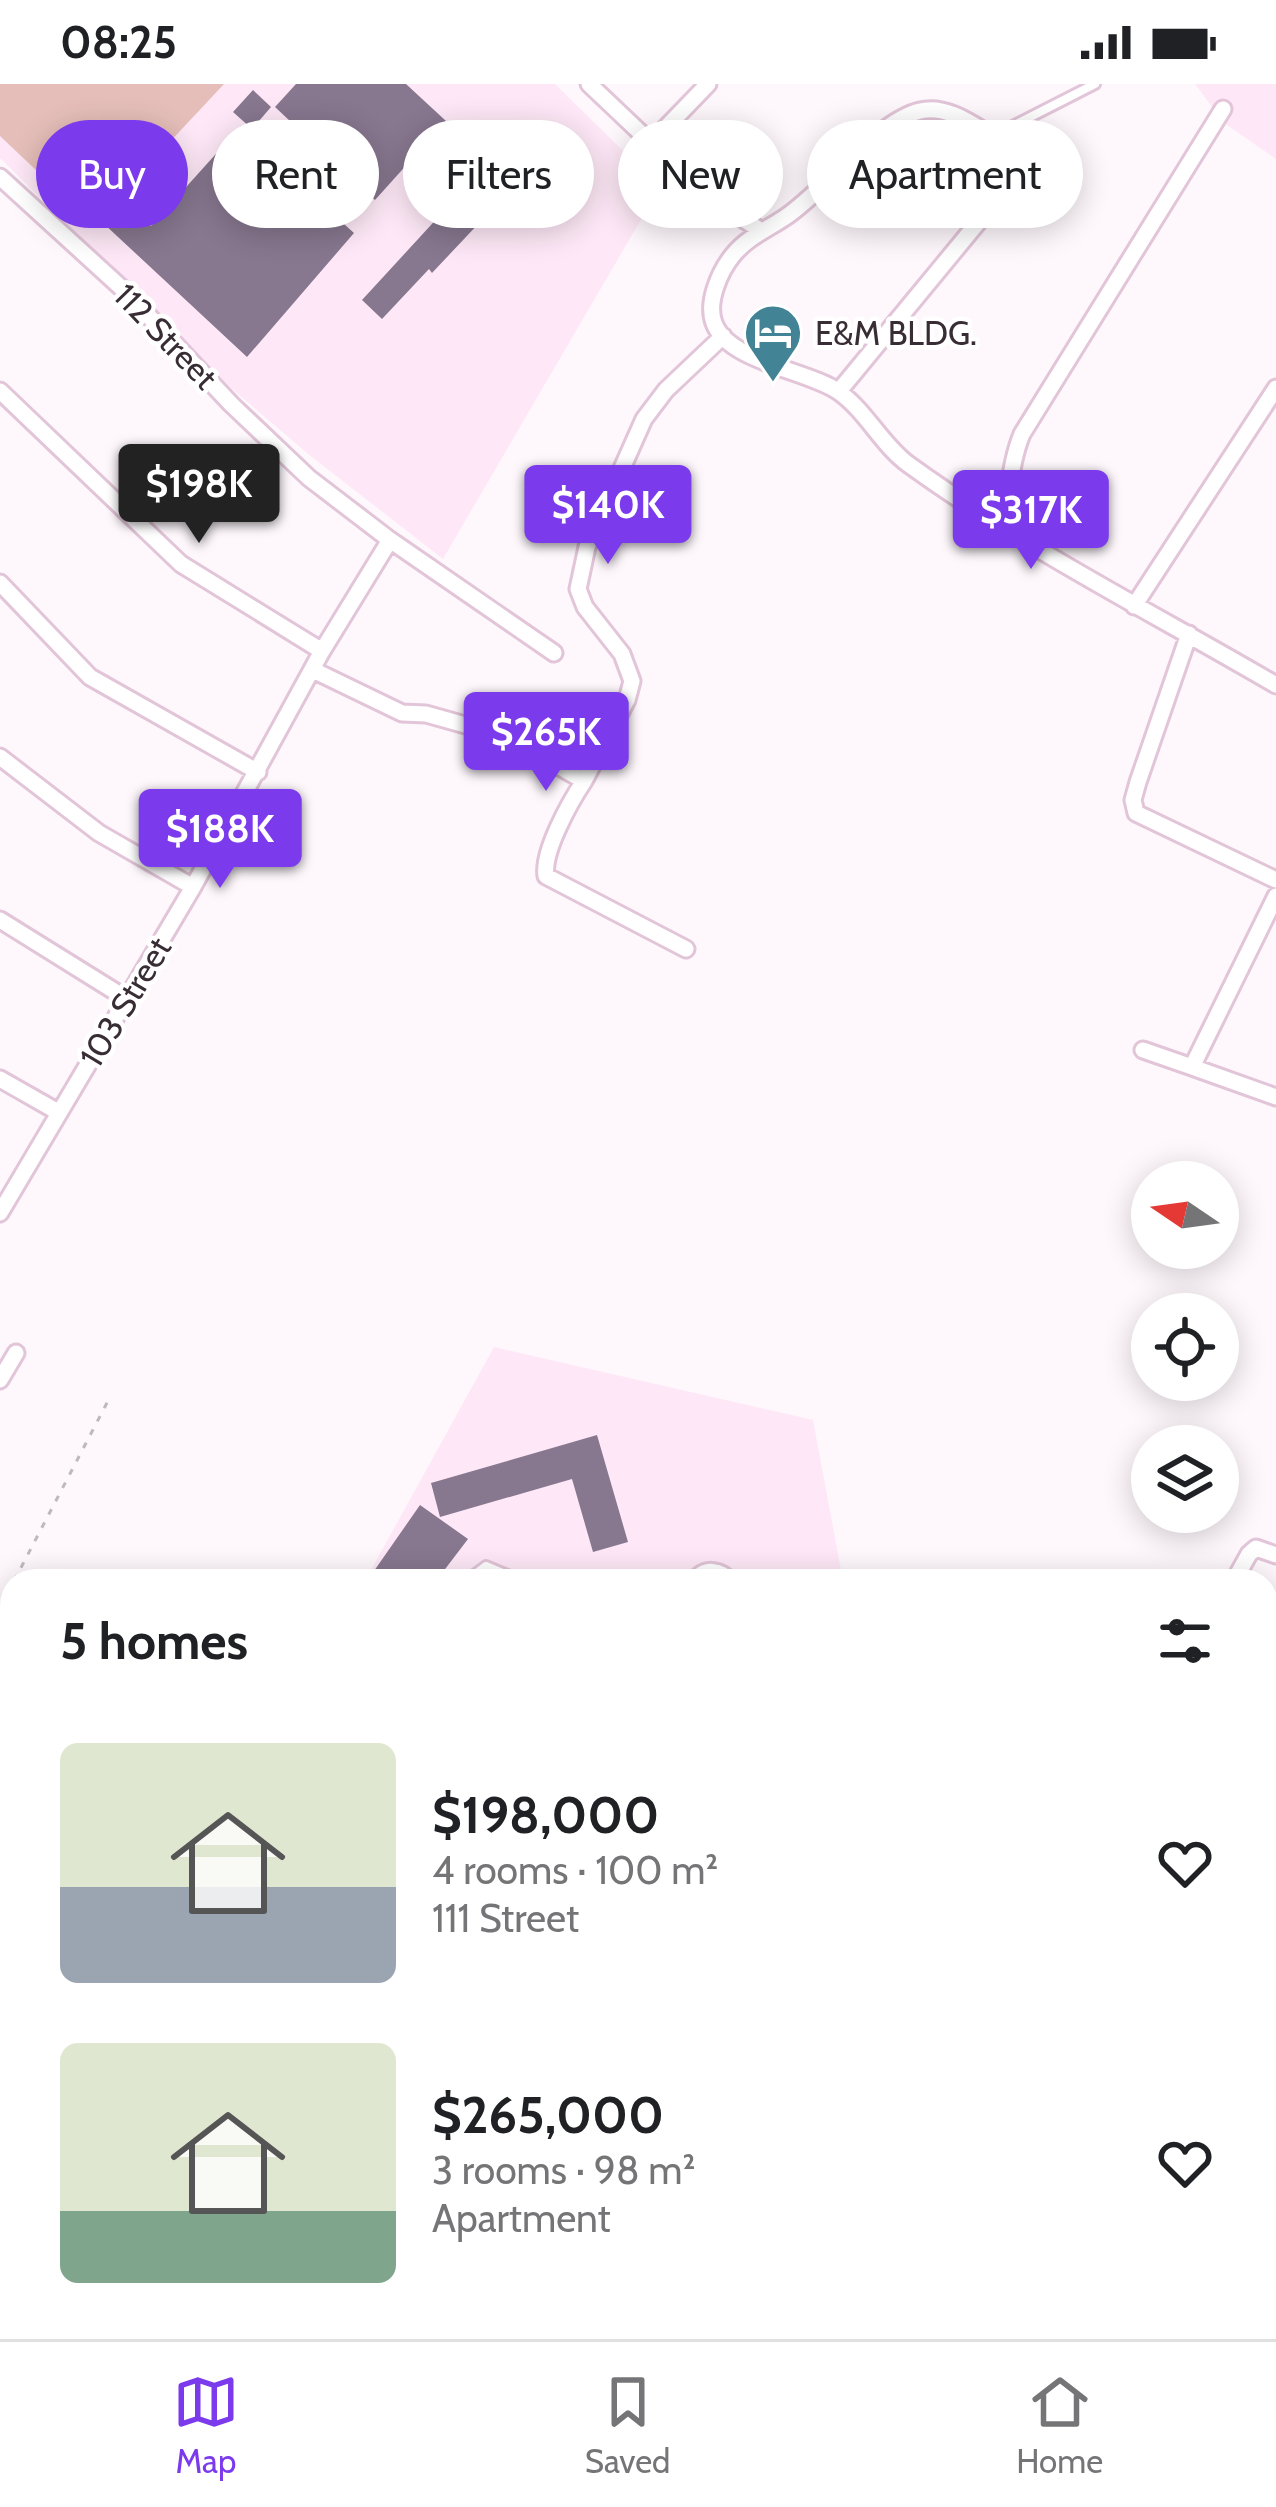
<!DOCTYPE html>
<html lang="en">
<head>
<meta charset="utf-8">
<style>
  body { margin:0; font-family:Cabin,sans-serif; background:#f2f2f2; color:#202124; height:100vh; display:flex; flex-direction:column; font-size:45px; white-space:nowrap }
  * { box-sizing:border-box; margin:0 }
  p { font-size:39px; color:#757577 }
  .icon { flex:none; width:66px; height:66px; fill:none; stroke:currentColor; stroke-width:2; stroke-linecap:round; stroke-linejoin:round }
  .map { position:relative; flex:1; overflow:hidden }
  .panel { position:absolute; left:0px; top:1485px; width:1278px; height:771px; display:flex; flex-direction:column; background:#fff; border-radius:36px 36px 0 0; box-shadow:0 6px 30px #0003 }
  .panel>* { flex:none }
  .top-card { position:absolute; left:36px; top:36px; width:1206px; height:108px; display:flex; gap:24px }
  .needle { width:78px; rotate:283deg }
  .tools { position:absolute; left:1131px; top:1077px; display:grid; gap:24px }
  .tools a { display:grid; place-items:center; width:108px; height:108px; border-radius:50%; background:#fff; box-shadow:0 6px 30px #0003; font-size:60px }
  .price { position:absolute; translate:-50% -102px; padding:0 27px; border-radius:12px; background:#7c3aed; color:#fff; font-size:39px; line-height:78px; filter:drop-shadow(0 3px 6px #0008) }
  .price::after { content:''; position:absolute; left:50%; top:72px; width:36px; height:27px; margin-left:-18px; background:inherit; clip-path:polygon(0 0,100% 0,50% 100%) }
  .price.selected { background:#222; color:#fff }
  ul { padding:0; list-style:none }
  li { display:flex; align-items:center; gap:36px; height:300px; padding:0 60px }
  li span { display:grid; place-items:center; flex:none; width:336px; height:240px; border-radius:18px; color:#555 }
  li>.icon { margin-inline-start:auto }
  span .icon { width:144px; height:144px; fill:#fffc; stroke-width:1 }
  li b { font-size:51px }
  h2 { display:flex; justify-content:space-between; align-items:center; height:144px; padding:0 60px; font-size:51px }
  .tag { padding:0 42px; border-radius:54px; background:#fff; box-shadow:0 6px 30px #0003; font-size:42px; line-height:108px }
  .tag.selected { background:#7c3aed; color:#fff }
  .status { display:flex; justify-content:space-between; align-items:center; height:84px; padding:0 60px; background:#fff; direction:ltr }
  .status svg { height:33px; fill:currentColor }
  .menu { display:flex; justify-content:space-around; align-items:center; height:168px; border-top:3px solid #e0e0e0; background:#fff; font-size:33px; color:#757577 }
  .menu a { display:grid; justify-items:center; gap:6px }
  .menu .selected { color:#7c3aed }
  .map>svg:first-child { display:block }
</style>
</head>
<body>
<div class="status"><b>08:25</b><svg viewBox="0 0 49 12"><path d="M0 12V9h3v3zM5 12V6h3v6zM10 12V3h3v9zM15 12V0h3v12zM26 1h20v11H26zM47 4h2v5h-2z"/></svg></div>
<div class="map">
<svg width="1276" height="2255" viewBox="0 0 1276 2255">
  <rect width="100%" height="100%" fill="#fef8fc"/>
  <path fill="#fee8f7" d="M0,0H555L660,103L443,475L308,370L232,305L0,74Z
    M1195,0H1276V75L1224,39Z
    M494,1263L813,1336L843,1497H365Z"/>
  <path fill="#e5beb9" d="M0,0H224L93,140L0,52Z"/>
  <path fill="#87778f" d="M296,0H406L446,37L375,116L347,90L352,84L311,46L306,52L275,23Z
    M253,6L271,23L252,45L233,28Z
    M241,42L268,66L265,69L354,149L247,273L103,139L124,116L151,142Z
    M488,79L513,103L432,189L429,185L382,235L362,216Z
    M597,1351L628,1458L593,1468L572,1395L440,1433L431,1399Z
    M420,1421L468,1455L436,1497H367Z"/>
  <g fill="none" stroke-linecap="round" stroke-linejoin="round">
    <g stroke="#e2c5d8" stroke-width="14">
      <path id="service" d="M995,51L1095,0
        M466,1497L486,1482L522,1497
        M690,1497C703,1478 722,1481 735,1497
        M1266,1848L1276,1853
        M673,2255L681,2244
        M740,2255L742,2244
        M792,2255L793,2252
        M1030,2255L1032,2244"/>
    </g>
    <g stroke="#e2c5d8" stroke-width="21">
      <path id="minor" d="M589,0L706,111L760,146
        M653,57L708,0
        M0,93L127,209L231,320L309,394L390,456L554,569
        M0,307L181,480L322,567
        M839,307L1017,91C1018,71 1003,59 987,49C968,37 944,21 920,27C877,37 823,109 784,134C766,146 748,153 733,171C720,187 706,218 714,239C728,278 810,287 839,308C866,327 882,361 908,380C1024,464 1153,529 1276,601
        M1002,440C1010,409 1010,379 1022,350L1223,25
        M0,499L90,593L258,688
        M1134,522L1276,304
        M1189,550L1138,698L1133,716L1136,729L1276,796
        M313,586L402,629L426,630L508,653L584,697C570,718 542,768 546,792L686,865
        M0,673L99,749L193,803
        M584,697L627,616L632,597L622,570L585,523L578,505L587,463L644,335L666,306L723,252
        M1276,812L1192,983L1276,1013
        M0,836L127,915
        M1143,966L1192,983
        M0,995L58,1028
        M0,1129L193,803L322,567L390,456
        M0,1296L16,1269
        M1234,1497L1249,1470L1256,1464L1276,1471
        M1266,1949L1276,1929
        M0,2178L12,2187
        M90,2244L105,2255
        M369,2255L376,2244
        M1116,2255L1121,2244"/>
    </g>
    <g stroke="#ab7384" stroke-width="30">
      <path id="primary" d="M0,1826L12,1835
        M0,1865L12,1874
        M501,2244L516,2255
        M557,2244L571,2255"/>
    </g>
    <path stroke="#bfb8bd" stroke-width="3" stroke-dasharray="6 9" stroke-linecap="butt" d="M14,1497L109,1315
      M0,1525L12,1502"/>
    <use href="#service" stroke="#fff" stroke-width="8"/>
    <use href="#minor" stroke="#fff" stroke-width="15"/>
    <use href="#primary" stroke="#f2c1ce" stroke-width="24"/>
  </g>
  <defs>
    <g id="hotel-pin" transform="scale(3)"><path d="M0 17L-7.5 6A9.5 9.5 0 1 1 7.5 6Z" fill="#428395" stroke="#fff"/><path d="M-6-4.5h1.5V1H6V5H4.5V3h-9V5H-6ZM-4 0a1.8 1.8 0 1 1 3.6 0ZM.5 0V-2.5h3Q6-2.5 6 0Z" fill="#fff"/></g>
  </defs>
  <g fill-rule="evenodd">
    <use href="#hotel-pin" x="773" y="249"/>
  </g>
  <g text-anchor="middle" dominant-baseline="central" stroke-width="9" stroke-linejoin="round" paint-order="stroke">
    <g font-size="33" fill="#382d35" stroke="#fff" text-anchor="start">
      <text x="815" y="249">E&amp;M BLDG.</text>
    </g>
    <g font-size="33" fill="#382d35" stroke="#fff">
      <text transform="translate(166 252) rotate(46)">112 Street</text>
      <text transform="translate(125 918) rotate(-59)">103 Street</text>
    </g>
  </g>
</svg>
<div class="tools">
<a><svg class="needle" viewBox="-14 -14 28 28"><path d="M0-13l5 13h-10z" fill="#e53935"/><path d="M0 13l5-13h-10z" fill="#757577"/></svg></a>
<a><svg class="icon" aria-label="locate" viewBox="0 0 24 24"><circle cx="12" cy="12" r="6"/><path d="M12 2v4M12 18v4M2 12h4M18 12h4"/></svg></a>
<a><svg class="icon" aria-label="layers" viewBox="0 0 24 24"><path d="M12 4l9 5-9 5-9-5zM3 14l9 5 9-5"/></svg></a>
</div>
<b class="price selected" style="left:199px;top:462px">$198K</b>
<b class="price" style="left:608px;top:483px">$140K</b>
<b class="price" style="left:1031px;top:488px">$317K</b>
<b class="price" style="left:546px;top:710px">$265K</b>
<b class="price" style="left:220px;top:807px">$188K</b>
<div class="top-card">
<a class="tag selected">Buy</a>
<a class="tag">Rent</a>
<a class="tag">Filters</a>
<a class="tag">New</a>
<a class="tag">Apartment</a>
</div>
<section class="panel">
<h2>5 homes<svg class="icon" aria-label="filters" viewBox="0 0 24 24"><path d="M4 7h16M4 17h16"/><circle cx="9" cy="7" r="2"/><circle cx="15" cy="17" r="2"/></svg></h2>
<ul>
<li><span style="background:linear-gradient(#dfe7d0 60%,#9aa5b1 0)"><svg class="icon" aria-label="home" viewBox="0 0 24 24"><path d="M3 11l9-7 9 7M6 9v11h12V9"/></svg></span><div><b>$198,000</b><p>4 rooms · 100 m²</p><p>111 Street</p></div><svg class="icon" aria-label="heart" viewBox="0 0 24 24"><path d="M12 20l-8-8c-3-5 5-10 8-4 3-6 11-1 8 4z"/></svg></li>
<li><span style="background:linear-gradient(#dfe7d0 70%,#7fa58c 0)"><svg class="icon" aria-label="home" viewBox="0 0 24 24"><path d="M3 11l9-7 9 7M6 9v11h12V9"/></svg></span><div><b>$265,000</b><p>3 rooms · 98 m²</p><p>Apartment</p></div><svg class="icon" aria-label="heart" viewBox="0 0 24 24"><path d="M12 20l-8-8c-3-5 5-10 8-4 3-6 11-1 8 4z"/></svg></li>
</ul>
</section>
</div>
<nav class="menu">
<a class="selected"><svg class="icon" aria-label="map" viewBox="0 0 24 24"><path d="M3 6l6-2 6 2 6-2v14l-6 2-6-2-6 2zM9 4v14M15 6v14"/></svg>Map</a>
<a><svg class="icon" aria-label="saved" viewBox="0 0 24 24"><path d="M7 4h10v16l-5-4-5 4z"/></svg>Saved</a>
<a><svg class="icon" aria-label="home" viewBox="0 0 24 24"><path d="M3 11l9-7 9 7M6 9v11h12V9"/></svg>Home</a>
</nav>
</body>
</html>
